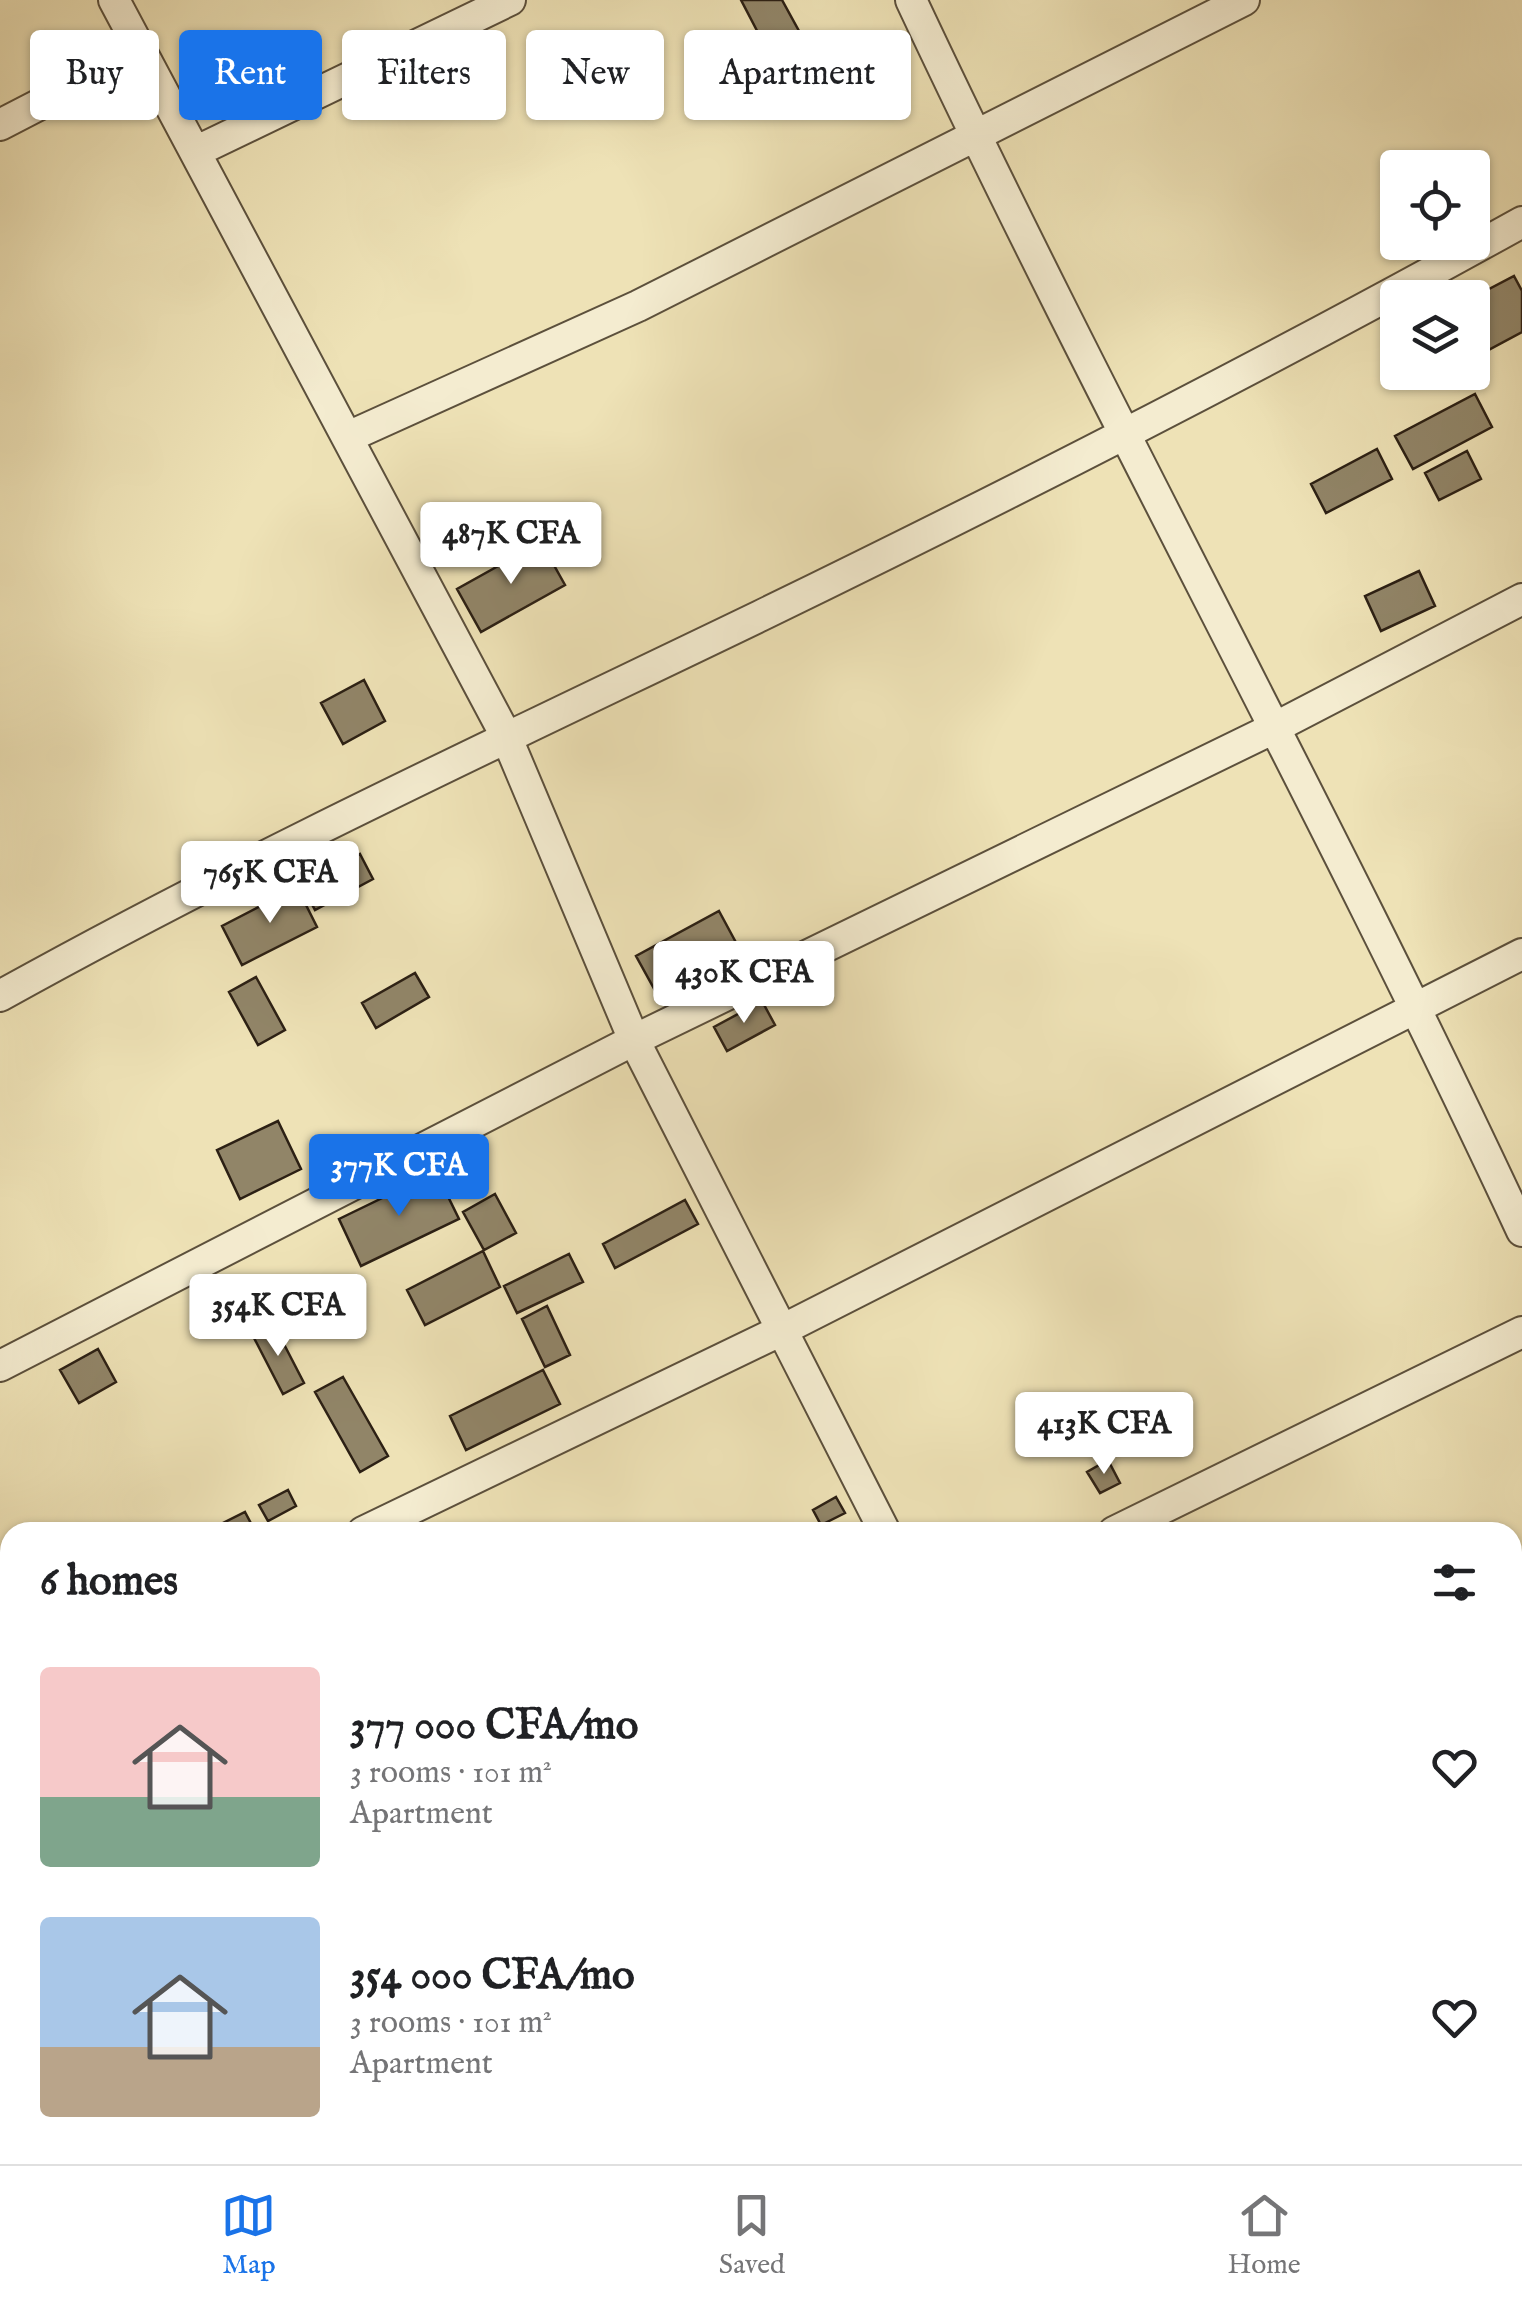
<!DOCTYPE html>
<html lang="en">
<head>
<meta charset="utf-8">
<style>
  body { margin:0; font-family:"IM FELL English",serif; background:#f2f2f2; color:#202124; height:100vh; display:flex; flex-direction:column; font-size:38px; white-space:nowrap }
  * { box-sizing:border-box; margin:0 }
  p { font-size:32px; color:#757577 }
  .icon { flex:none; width:55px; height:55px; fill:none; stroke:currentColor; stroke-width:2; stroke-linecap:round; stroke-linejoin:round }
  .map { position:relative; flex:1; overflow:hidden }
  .sheet { position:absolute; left:0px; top:1522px; width:1522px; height:642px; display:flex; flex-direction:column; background:#fff; border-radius:30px 30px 0 0; box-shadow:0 2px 8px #0004 }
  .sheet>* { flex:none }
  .top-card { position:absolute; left:30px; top:30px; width:1000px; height:90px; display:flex; gap:20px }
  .controls { position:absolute; left:1380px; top:150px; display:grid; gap:20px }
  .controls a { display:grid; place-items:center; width:110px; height:110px; border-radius:10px; background:#fff; box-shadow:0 2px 8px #0004; font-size:50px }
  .price { position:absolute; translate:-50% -85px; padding:0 22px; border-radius:10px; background:#fff; color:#222; font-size:32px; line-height:65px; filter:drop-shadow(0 2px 5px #0008) }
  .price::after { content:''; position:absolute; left:50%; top:60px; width:30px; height:22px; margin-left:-15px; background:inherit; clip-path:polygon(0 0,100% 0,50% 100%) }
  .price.active { background:#1a73e8; color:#fff }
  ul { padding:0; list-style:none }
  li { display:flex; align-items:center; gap:30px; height:250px; padding:0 40px }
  li span { display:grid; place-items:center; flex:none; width:280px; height:200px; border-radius:10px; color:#555 }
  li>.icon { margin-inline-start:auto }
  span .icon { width:120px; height:120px; fill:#fffc; stroke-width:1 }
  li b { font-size:42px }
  h2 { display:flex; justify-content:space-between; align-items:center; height:120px; padding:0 40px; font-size:42px }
  .tag { padding:0 35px; border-radius:10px; background:#fff; box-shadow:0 2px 8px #0004; font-size:35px; line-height:90px }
  .tag.active { background:#1a73e8; color:#fff }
  .tab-bar { display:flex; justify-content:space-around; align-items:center; height:140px; border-top:2px solid #e0e0e0; background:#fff; font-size:28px; color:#757577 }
  .tab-bar a { display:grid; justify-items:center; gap:5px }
  .tab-bar .active { color:#1a73e8 }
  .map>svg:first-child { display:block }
</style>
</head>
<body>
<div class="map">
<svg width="1522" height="2164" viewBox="0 0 1522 2164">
  <rect width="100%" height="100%" fill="#eee2b6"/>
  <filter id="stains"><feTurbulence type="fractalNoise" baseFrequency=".002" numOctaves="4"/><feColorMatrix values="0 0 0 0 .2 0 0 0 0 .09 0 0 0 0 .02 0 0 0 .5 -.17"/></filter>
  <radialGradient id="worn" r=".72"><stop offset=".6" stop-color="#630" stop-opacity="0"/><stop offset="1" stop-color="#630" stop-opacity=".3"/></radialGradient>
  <path fill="#918568" stroke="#2c2014" stroke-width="2.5" d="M741,0H782L799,31L766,48Z
    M1514,276L1522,291V332L1479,355L1472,344V298Z
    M1475,394L1492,427L1413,469L1395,436Z
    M1377,449L1392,479L1326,513L1311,484Z
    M1467,451L1481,479L1439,500L1425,473Z
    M541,542L565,585L481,632L457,589Z
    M1419,571L1435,606L1381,631L1365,596Z
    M364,680L385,721L343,744L321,703Z
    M360,854L373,879L315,910L302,885Z
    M297,887L317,927L242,965L222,926Z
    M719,911L740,950L657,994L636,956Z
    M415,973L429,997L376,1028L362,1003Z
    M256,977L285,1030L258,1045L229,992Z
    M762,1001L775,1025L727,1051L714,1027Z
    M278,1121L301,1169L240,1199L217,1150Z
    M436,1172L459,1219L361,1266L339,1219Z
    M495,1194L516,1233L484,1250L463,1212Z
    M685,1200L698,1224L615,1268L603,1244Z
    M483,1251L500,1287L425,1325L407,1290Z
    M569,1254L583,1282L517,1313L504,1286Z
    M547,1306L570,1355L545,1367L522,1319Z
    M273,1323L304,1383L283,1394L252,1334Z
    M98,1349L116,1382L79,1403L60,1370Z
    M543,1370L560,1404L466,1450L450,1416Z
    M343,1377L388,1456L360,1472L315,1392Z
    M1108,1460L1120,1483L1100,1493L1087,1472Z
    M288,1490L296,1506L268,1521L259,1505Z
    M836,1497L845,1513L821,1525L813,1510Z
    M245,1512L255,1531L205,1532Z
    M0,1596L10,1601L9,1629L0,1625Z"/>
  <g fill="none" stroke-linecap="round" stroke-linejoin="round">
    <g stroke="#5c503c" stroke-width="34">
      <path id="street" d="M114,0L506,736L634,1040L885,1532
        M911,0C1106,415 1329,816 1522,1231
        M0,125L141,52
        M195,152L510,0
        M348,437L638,306L1244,0
        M0,996C248,858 505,739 760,616C1017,491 1272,361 1522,222
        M0,1366L634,1040L1272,729L1522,599
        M363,1532L782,1330L1522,954
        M1114,1532L1522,1332
        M0,1568L10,1573
        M1512,1690L1522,1685
        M0,1912L10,1917
        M1512,1932L1522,1937
        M0,1983L10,1964
        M507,2155L525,2164
        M1228,2155L1246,2164
        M912,2164L917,2155"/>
    </g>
    <use href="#street" stroke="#f4ecd0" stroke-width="30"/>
  </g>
  <rect width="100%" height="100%" filter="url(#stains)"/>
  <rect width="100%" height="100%" fill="url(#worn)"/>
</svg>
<div class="controls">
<a><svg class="icon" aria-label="locate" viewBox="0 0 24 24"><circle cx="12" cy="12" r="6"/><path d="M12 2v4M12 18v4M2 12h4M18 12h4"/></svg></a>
<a><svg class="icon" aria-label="layers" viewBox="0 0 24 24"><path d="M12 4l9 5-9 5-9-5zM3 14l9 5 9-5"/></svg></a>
</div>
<b class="price" style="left:511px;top:587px">487K CFA</b>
<b class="price" style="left:270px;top:926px">765K CFA</b>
<b class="price" style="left:744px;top:1026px">430K CFA</b>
<b class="price active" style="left:399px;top:1219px">377K CFA</b>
<b class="price" style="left:278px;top:1359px">354K CFA</b>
<b class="price" style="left:1104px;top:1477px">413K CFA</b>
<div class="top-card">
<a class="tag">Buy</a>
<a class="tag active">Rent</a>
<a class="tag">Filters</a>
<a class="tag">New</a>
<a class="tag">Apartment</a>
</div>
<section class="sheet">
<h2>6 homes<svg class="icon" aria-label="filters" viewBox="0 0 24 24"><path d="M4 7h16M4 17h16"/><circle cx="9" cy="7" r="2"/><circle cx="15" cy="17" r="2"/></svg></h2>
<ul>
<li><span style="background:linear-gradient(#f6c9c9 65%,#7fa58c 0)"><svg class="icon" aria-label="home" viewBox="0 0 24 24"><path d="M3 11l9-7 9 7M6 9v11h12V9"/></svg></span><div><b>377 000 CFA/mo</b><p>3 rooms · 101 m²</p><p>Apartment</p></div><svg class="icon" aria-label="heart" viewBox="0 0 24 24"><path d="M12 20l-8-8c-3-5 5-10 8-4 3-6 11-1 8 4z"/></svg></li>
<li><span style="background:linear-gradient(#a9c7e8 65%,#b9a48a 0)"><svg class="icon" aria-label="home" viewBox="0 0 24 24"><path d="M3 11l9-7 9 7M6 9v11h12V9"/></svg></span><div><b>354 000 CFA/mo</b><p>3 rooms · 101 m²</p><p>Apartment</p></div><svg class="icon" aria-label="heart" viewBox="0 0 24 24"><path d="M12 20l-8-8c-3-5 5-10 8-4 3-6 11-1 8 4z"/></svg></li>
</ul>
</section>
</div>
<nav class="tab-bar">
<a class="active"><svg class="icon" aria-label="map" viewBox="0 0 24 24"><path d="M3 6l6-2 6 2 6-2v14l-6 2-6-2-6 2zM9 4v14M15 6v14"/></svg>Map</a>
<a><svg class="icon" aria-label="saved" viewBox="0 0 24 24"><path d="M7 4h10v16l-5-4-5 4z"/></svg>Saved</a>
<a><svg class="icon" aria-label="home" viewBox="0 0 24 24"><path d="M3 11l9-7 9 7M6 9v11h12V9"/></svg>Home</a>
</nav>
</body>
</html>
